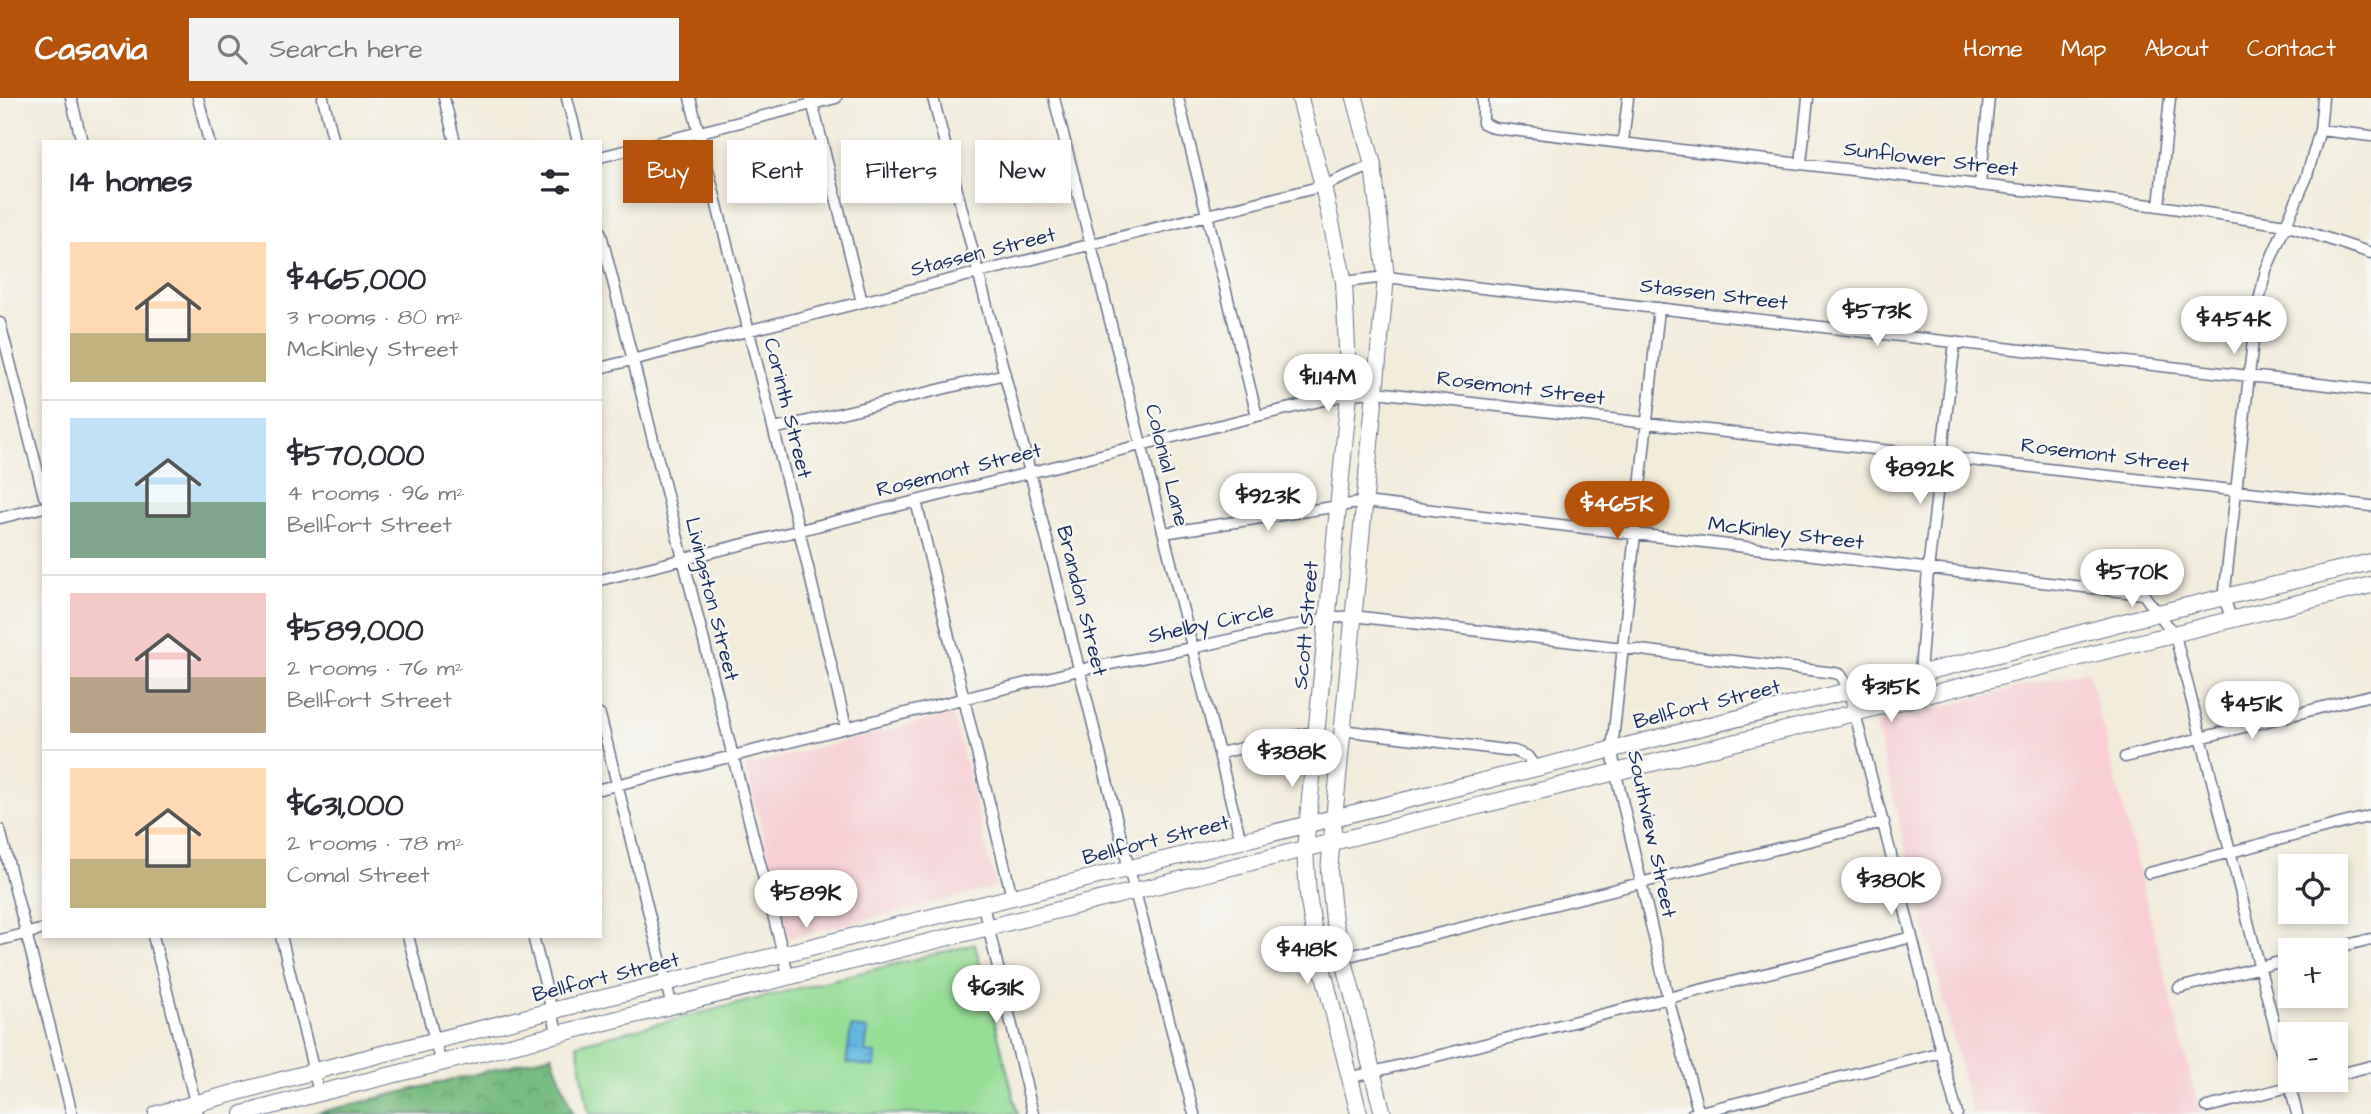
<!DOCTYPE html>
<html lang="en">
<head>
<meta charset="utf-8">
<style>
  body { margin:0; font-family:"Architects Daughter",sans-serif; background:#f2f2f3; color:#2b2b33; height:100vh; display:flex; flex-direction:column; font-size:26px; white-space:nowrap }
  * { box-sizing:border-box; margin:0 }
  p { font-size:23px; color:#7c7c81 }
  .icon { flex:none; width:38px; height:38px; fill:none; stroke:currentColor; stroke-width:2; stroke-linecap:round; stroke-linejoin:round }
  .map { position:relative; flex:1; overflow:hidden }
  .details { position:absolute; left:42px; top:42px; width:560px; height:798px; display:flex; flex-direction:column; background:#fff; border-radius:0px; box-shadow:0 4px 10px #0003 }
  .details>* { flex:none }
  .hud { position:absolute; left:623px; top:42px; width:665px; height:63px; display:flex; gap:14px }
  .tools { position:absolute; left:2278px; top:756px; display:grid; gap:14px }
  .tools a { display:grid; place-items:center; width:70px; height:70px; border-radius:0px; background:#fff; box-shadow:0 4px 10px #0003; font-size:35px }
  .price { position:absolute; translate:-50% -60px; padding:0 16px; border-radius:24px; background:#fff; color:#222; font-size:23px; line-height:46px; filter:drop-shadow(0 2px 4px #0008) }
  .price::after { content:''; position:absolute; left:50%; top:42px; width:21px; height:16px; margin-left:-10px; background:inherit; clip-path:polygon(0 0,100% 0,50% 100%) }
  .price.on { background:#b45309; color:#fff }
  ul { padding:0; list-style:none }
  li { display:flex; align-items:center; gap:21px; height:175px; padding:0 28px }
  li+li { border-top:2px solid #e1e1e2 }
  li span { display:grid; place-items:center; flex:none; width:196px; height:140px; border-radius:0px; color:#555 }
  li>.icon { margin-inline-start:auto }
  span .icon { width:84px; height:84px; fill:#fffc; stroke-width:1 }
  li b { font-size:30px }
  h2 { display:flex; justify-content:space-between; align-items:center; height:84px; padding:0 28px; font-size:30px }
  .tag { padding:0 24px; border-radius:0px; background:#fff; box-shadow:0 4px 10px #0003; font-size:24px; line-height:63px }
  .tag.on { background:#b45309; color:#fff }
  header { display:flex; align-items:center; gap:42px; box-sizing:border-box; height:98px; padding:0 35px; background:#b45309; color:#fff }
  header strong { font-size:33px }
  nav { display:flex; gap:38px; margin-inline-start:auto; font-size:24px }
  .search { width:490px; height:63px; background:#f2f2f3; display:flex; align-items:center; gap:18px; box-sizing:border-box; padding:0 24px; border-radius:0px; color:#7c7c81; font-size:26px }
  .map>svg:first-child { display:block }
</style>
</head>
<body>
<header>
<strong>Casavia</strong>
<div class="search"><svg class="icon" aria-label="search" viewBox="0 0 24 24"><circle cx="10" cy="10" r="6"/><path d="M15 15l6 6"/></svg>Search here</div>
<nav><a>Home</a><a>Map</a><a>About</a><a>Contact</a></nav>
</header>
<div class="map">
<svg width="2371" height="1016" viewBox="0 0 2371 1016">
  <defs>
    <pattern id="forest-crowns" width="20" height="18" patternUnits="userSpaceOnUse" patternTransform="scale(1.75)"><rect width="20" height="18" fill="#79bc7f"/><path d="M2 6a3 3 0 1 1 6 0M12 15a3 3 0 1 1 6 0" fill="none" stroke="#62996b"/></pattern>
    <pattern id="water-ripples" width="26" height="14" patternUnits="userSpaceOnUse" patternTransform="scale(1.75)"><rect width="26" height="14" fill="#64b5df"/><path d="M2 4q2-2 4 0t4 0M15 11q2-2 4 0t4 0" fill="none" stroke="#5294b8"/></pattern>
  </defs>
  <rect width="100%" height="100%" fill="#f6f6f2"/>
  <filter id="ink" filterUnits="userSpaceOnUse"><feTurbulence type="fractalNoise" baseFrequency=".0143" numOctaves="2"/><feDisplacementMap in="SourceGraphic" scale="14" xChannelSelector="R" yChannelSelector="G"/><feConvolveMatrix kernelMatrix="1 2 1 2 8 2 1 2 1" color-interpolation-filters="sRGB"/></filter>
  <filter id="wash" filterUnits="userSpaceOnUse"><feTurbulence type="fractalNoise" baseFrequency=".00686" numOctaves="4" result="noise"/><feDisplacementMap in="SourceGraphic" scale="28" xChannelSelector="R" yChannelSelector="G"/><feGaussianBlur stdDeviation="1.57" result="paint"/><feColorMatrix in="noise" values="0 0 0 0 0 0 0 0 0 0 0 0 0 0 0 0 0 1.4 0 .05"/><feComposite in="paint" operator="in"/></filter>
  <g filter="url(#wash)">
    <rect width="100%" height="100%" fill="#f2ecdb"/>
    <path fill="#f7cfd4" d="M2088,572L2200,1016H1972L1875,626Z
      M953,616L996,789L789,840L745,668Z"/>
    <path fill="#97dd96" stroke="#59867a" stroke-width="2" d="M975,846L1018,1016H589L577,946Z"/>
    <path fill="url(#forest-crowns)" stroke="#4a766e" stroke-width="2" d="M552,957L573,1016H313Z"/>
    <path fill="url(#water-ripples)" stroke="#40729e" stroke-width="2" d="M851,929L868,931L865,954L876,956L875,969L846,965Z"/>
  </g>
  <g filter="url(#ink)">
    <g fill="none" stroke-linecap="round" stroke-linejoin="round">
      <g stroke="#66718a" stroke-width="13">
        <path id="minor" d="M71,0L82,44
          M198,0L209,44
          M323,0L334,44
          M444,0L455,44
          M567,0L578,44
          M690,0L799,432L846,629
          M811,0L862,204
          M933,0L1030,374L1129,771L1194,1016
          M1054,0L1241,743
          M1178,0L1257,318
          M1483,0V25L1494,30L2159,108L2286,127L2371,155
          M2320,32L2371,38
          M1623,44L1628,0
          M600,59L836,0
          M1801,65L1808,0
          M1980,86L1989,0
          M2159,108L2170,0
          M600,132L789,880
          M1344,184L1386,179L2371,292
          M1659,210L1612,652L1616,676L1668,900L1699,1016
          M0,225L44,398
          M600,270L1323,88L1373,67
          M774,331L1005,276
          M916,403L1012,799
          M0,420L44,409
          M1164,435L1365,404L2143,496L2175,537L2297,1016
          M600,482L1257,318L1349,296L1376,294L2371,408
          M2232,522L2224,500L2256,216L2266,172L2306,81L2320,32L2323,0
          M1918,601L1928,472L1955,244
          M600,617L672,909
          M1341,632L1514,653L1527,658L1536,670
          M1220,655L1317,633
          M2125,659L2371,597
          M600,691L1079,572L1192,550L1328,520L1353,518L1835,575L1841,577L1849,592L1957,1016
          M0,732L72,1016
          M2149,775L2371,718
          M983,807L1033,1016
          M153,838L198,1016
          M281,838L319,995
          M408,838L441,966
          M533,838L558,937
          M0,842L44,831
          M2327,852L2371,841
          M1321,865L1884,724
          M2179,890L2291,861
          M2336,977L2371,968
          M1349,980L1912,839
          M2207,1009L2318,982
          M1692,1016L1942,954"/>
      </g>
      <g stroke="#66718a" stroke-width="18">
        <path id="secondary" d="M1300,0L1323,88L1344,184L1349,296L1305,752L1308,797L1315,841L1359,1016
          M1355,0L1373,67L1386,179L1329,773L1334,823L1383,1016
          M157,1016L315,973L551,913L2047,544L2158,515L2371,464
          M243,1016L319,995L2371,487"/>
      </g>
      <use href="#minor" stroke="#fff" stroke-width="10"/>
      <use href="#secondary" stroke="#fff" stroke-width="16"/>
    </g>
  </g>
  <g text-anchor="middle" dominant-baseline="central" stroke-width="5" stroke-linejoin="round" paint-order="stroke">
    <g font-size="21" fill="#1b2f5e" stroke="#f6f6f2">
      <text transform="translate(1931 61) rotate(7)">Sunflower Street</text>
      <text transform="translate(983 154) rotate(-14)">Stassen Street</text>
      <text transform="translate(1714 196) rotate(7)">Stassen Street</text>
      <text transform="translate(1521 290) rotate(7)">Rosemont Street</text>
      <text transform="translate(788 310) rotate(76)">Corinth Street</text>
      <text transform="translate(2105 357) rotate(7)">Rosemont Street</text>
      <text transform="translate(1167 367) rotate(76)">Colonial Lane</text>
      <text transform="translate(959 372) rotate(-14)">Rosemont Street</text>
      <text transform="translate(1786 435) rotate(7)">McKinley Street</text>
      <text transform="translate(712 501) rotate(76)">Livingston Street</text>
      <text transform="translate(1082 503) rotate(76)">Brandon Street</text>
      <text transform="translate(1211 525) rotate(-12)">Shelby Circle</text>
      <text transform="translate(1306 527) rotate(-85)">Scott Street</text>
      <text transform="translate(1707 606) rotate(-14)">Bellfort Street</text>
      <text transform="translate(1652 736) rotate(78)">Southview Street</text>
      <text transform="translate(1156 742) rotate(-14)">Bellfort Street</text>
      <text transform="translate(606 879) rotate(-14)">Bellfort Street</text>
    </g>
  </g>
</svg>
<div class="tools">
<a><svg class="icon" aria-label="locate" viewBox="0 0 24 24"><circle cx="12" cy="12" r="6"/><path d="M12 2v4M12 18v4M2 12h4M18 12h4"/></svg></a>
<a>+</a>
<a>−</a>
</div>
<b class="price" style="left:1877px;top:250px">$573K</b>
<b class="price" style="left:2234px;top:258px">$454K</b>
<b class="price" style="left:1328px;top:316px">$1.14M</b>
<b class="price" style="left:1920px;top:408px">$892K</b>
<b class="price" style="left:1268px;top:435px">$923K</b>
<b class="price on" style="left:1617px;top:443px">$465K</b>
<b class="price" style="left:2132px;top:511px">$570K</b>
<b class="price" style="left:1891px;top:626px">$315K</b>
<b class="price" style="left:2252px;top:643px">$451K</b>
<b class="price" style="left:1292px;top:691px">$388K</b>
<b class="price" style="left:1891px;top:819px">$380K</b>
<b class="price" style="left:806px;top:832px">$589K</b>
<b class="price" style="left:1307px;top:888px">$418K</b>
<b class="price" style="left:996px;top:927px">$631K</b>
<div class="hud">
<a class="tag on">Buy</a>
<a class="tag">Rent</a>
<a class="tag">Filters</a>
<a class="tag">New</a>
</div>
<section class="details">
<h2>14 homes<svg class="icon" aria-label="filters" viewBox="0 0 24 24"><path d="M4 7h16M4 17h16"/><circle cx="9" cy="7" r="2"/><circle cx="15" cy="17" r="2"/></svg></h2>
<ul>
<li><span style="background:linear-gradient(#ffd9b3 65%,#c2b280 0)"><svg class="icon" aria-label="home" viewBox="0 0 24 24"><path d="M3 11l9-7 9 7M6 9v11h12V9"/></svg></span><div><b>$465,000</b><p>3 rooms · 80 m²</p><p>McKinley Street</p></div></li>
<li><span style="background:linear-gradient(#bfe0f5 60%,#7fa58c 0)"><svg class="icon" aria-label="home" viewBox="0 0 24 24"><path d="M3 11l9-7 9 7M6 9v11h12V9"/></svg></span><div><b>$570,000</b><p>4 rooms · 96 m²</p><p>Bellfort Street</p></div></li>
<li><span style="background:linear-gradient(#f6c9c9 60%,#b9a48a 0)"><svg class="icon" aria-label="home" viewBox="0 0 24 24"><path d="M3 11l9-7 9 7M6 9v11h12V9"/></svg></span><div><b>$589,000</b><p>2 rooms · 76 m²</p><p>Bellfort Street</p></div></li>
<li><span style="background:linear-gradient(#ffd9b3 65%,#c2b280 0)"><svg class="icon" aria-label="home" viewBox="0 0 24 24"><path d="M3 11l9-7 9 7M6 9v11h12V9"/></svg></span><div><b>$631,000</b><p>2 rooms · 78 m²</p><p>Comal Street</p></div></li>
</ul>
</section>
</div>
</body>
</html>
